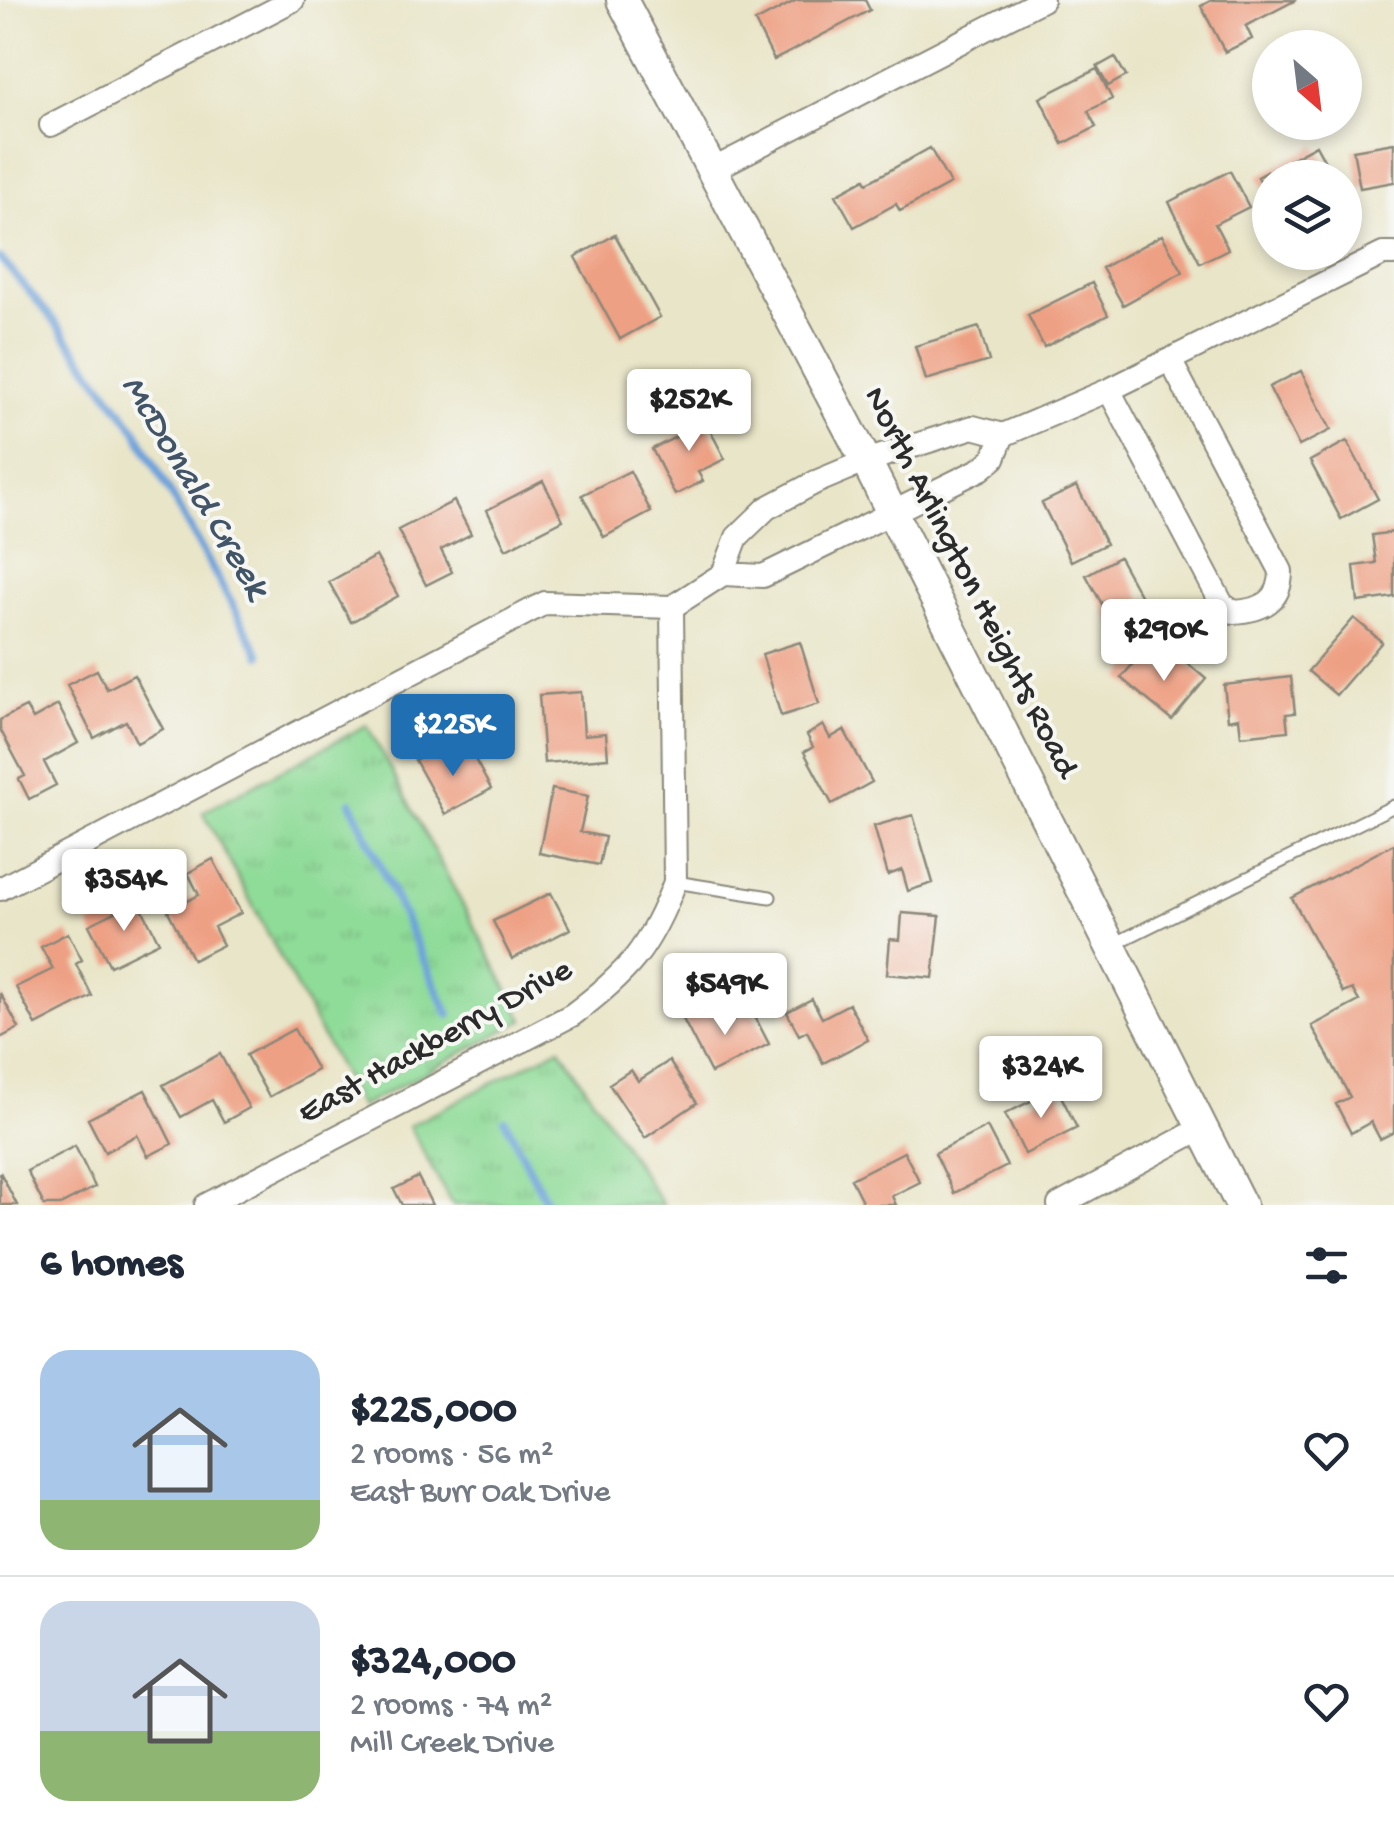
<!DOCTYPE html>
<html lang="en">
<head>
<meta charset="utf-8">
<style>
  body { margin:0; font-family:"Gochi Hand",sans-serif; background:#f6f6f7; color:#1f2937; height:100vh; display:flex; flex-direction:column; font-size:38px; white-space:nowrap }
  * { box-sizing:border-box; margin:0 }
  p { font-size:32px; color:#747a83 }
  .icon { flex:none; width:55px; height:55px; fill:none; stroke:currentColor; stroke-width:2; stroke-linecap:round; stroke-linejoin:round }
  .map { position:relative; height:1205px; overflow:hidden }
  .panel { display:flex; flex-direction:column; background:#fff; flex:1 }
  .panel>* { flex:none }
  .needle { width:65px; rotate:152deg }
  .tools { position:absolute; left:1252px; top:30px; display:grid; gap:20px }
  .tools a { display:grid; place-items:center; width:110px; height:110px; border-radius:50%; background:#fff; box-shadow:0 5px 15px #0003; font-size:50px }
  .price { position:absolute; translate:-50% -85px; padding:0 22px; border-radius:10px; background:#fff; color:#222; font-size:32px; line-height:65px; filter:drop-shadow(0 2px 5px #0008) }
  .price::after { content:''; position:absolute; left:50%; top:60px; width:30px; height:22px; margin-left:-15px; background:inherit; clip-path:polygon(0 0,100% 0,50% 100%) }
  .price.current { background:#1f6fb2; color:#fff }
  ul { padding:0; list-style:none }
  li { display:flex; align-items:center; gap:30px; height:250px; padding:0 40px }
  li+li { border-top:2px solid #e0e1e3 }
  li span { display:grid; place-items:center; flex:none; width:280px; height:200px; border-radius:30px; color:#555 }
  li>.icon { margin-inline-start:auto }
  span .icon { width:120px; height:120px; fill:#fffc; stroke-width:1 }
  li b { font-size:42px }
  h2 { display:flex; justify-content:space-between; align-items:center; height:120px; padding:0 40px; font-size:42px }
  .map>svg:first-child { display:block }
</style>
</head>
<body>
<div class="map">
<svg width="1394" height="1205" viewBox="0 0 1394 1205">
  <defs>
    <pattern id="grass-tufts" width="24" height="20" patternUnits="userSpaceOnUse" patternTransform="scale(2.5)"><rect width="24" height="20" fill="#8fdb98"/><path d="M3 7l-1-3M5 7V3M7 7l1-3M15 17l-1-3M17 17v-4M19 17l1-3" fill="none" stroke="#7cbc83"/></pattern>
  </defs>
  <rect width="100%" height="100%" fill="#f6f6f2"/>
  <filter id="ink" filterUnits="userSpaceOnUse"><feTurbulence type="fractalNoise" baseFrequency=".01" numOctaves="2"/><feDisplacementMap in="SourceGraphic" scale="20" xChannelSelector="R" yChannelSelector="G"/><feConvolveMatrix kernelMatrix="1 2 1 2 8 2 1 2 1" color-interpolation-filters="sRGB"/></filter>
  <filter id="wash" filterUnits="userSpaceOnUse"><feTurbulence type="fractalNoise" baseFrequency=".0048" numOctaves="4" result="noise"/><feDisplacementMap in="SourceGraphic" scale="40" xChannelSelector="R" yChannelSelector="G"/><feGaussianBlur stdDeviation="2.25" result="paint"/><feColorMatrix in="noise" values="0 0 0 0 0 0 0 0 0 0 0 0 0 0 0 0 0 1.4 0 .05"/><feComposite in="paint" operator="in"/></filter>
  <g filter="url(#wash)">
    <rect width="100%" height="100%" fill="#e9e5c8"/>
    <path fill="url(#grass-tufts)" stroke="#5d8362" stroke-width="2.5" d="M367,725L524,1020L360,1107L203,812Z
      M560,1048L663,1205H452L409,1126Z"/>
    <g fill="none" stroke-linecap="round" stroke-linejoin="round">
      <path stroke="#6ea2da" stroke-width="8" d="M0,258L51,317L135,429L260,655
        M351,802L449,1015
        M505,1120L548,1205"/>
    </g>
    <g id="blocks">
      <path fill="#eea084" d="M797,0H865L870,10L774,60L755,22Z
        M1212,0H1296L1246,26L1252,39L1225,52L1201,6Z
        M1115,57L1126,76L1108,86L1097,67Z
        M1097,69L1112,99L1088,111L1096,127L1063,144L1040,98Z
        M1394,143V182L1360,188L1353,150Z
        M1316,145L1334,178H1270V198L1258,177Z
        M930,148L950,184L900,211L896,204L854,227L836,195L865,179L867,183Z
        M1230,171L1249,207L1215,224L1228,249L1200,263L1169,202Z
        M615,235L660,317L620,339L575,257Z
        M1162,235L1183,272L1123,305L1102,268Z
        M1092,283L1108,315L1044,347L1028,315Z
        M979,327L989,361L926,380L915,346Z
        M1301,371L1331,430L1299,446L1269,387Z
        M699,409L725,459L698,472L703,481L675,495L652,449L686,432L680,419Z
        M1347,441L1378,499L1341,519L1310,461Z
        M630,471L651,512L604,537L582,495Z
        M543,481L563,520L506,549L487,510Z
        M1077,486L1106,544L1071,561L1042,503Z
        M454,501L471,534L441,550L452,572L426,585L398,530Z
        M1394,532V597L1358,602L1354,566L1376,563L1372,535Z
        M376,556L398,596L351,622L329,582Z
        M1119,557L1153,619L1120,637L1086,575Z
        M1354,618L1382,642L1336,695L1308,671Z
        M800,642L819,704L781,716L762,654Z
        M1142,653L1166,672L1179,656L1206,679L1172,720L1121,678Z
        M97,670L107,689L134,675L163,729L137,743L126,721L94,738L67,685Z
        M1291,677L1295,713L1286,714L1288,731L1241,736L1239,718L1228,720L1224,685Z
        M581,692L584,735L606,733L608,758L544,763L539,695Z
        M58,705L78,743L44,762L56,785L29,799L19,779L25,776L0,729V720L26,707L33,719Z
        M823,725L830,738L844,730L872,782L832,804L804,752L813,747L807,735Z
        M435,749L443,764L470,750L491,789L445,814L415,760Z
        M552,789L588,796L580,832L605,837L599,865L539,853Z
        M913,815L933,883L908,891L902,870L888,875L874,826Z
        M1394,844V1132L1380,1139L1371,1122L1351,1133L1336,1104L1350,1097L1312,1026L1359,1001L1352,989L1343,993L1292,898Z
        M213,859L241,913L214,927L223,945L193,960L168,911L199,895L188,873Z
        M551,893L570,929L512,959L493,921Z
        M138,901L159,942L110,966L89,925Z
        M902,913L940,916L933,978L887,974L890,939L900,940Z
        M68,933L82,960L76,964L92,996L36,1025L16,987L53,969L41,947Z
        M0,993L19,1028L0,1038Z
        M812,999L822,1018L849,1004L868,1040L823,1063L807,1031L799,1035L787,1012Z
        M709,1006L720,1027L752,1011L769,1044L711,1073L683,1019Z
        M294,1029L317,1070L269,1097L246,1055Z
        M220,1054L249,1108L224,1122L212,1100L181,1117L163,1085Z
        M669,1061L697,1103L645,1138L609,1084L631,1070L638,1081Z
        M1057,1088L1077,1128L1025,1154L1005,1114Z
        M145,1090L172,1144L148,1156L137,1135L105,1152L88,1119Z
        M987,1127L1007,1166L954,1193L935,1153Z
        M75,1146L95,1187L60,1205H44L27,1171Z
        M904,1152L920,1182L892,1196L896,1205H864L851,1179Z
        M0,1172L17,1205H0Z
        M418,1177L432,1205H402L394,1189Z"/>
    </g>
  </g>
  <g filter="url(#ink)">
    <use href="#blocks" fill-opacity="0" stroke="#8a887a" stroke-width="2.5"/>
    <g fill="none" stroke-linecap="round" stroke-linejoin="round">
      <g stroke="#8a887a" stroke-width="15">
        <path id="lane" d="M675,882L770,897
          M1114,944L1394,806"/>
      </g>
      <g stroke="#8a887a" stroke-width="26">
        <path id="street" d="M51,125L293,0
          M712,170L1042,0
          M1109,390L1222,604L1234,612C1262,610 1281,602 1281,571L1170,360
          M723,574L763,576L981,469L994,458L1003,435
          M0,889L545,603L672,607L723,574L737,537L767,508L816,482L866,461L973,427L1003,435L1109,390L1383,254H1394
          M206,1205L572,1015C628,973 650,948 675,882L672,607
          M1059,1205L1202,1128"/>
      </g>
      <g stroke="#8a887a" stroke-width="34">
        <path id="secondary" d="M622,0L866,461L1241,1205"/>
      </g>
      <use href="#lane" stroke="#fff" stroke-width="11"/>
      <use href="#street" stroke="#fff" stroke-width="22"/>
      <use href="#secondary" stroke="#fff" stroke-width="30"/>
    </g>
  </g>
  <g text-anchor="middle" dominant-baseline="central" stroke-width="8" stroke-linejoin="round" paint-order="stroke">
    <g font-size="35" fill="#2b2b2b" stroke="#f6f6f2">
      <text transform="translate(969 583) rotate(63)">North Arlington Heights Road</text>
      <text transform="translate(436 1043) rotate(-29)">East Hackberry Drive</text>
    </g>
    <g font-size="38" font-style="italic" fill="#425568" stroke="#f6f6f2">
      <text transform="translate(193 488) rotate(59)">McDonald Creek</text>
    </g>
  </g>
</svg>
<div class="tools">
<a><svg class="needle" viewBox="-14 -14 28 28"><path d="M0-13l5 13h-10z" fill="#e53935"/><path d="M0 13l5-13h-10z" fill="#747a83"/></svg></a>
<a><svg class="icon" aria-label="layers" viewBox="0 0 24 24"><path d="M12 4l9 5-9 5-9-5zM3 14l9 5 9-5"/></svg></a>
</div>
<b class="price" style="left:689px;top:454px">$252K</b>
<b class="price" style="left:1164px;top:684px">$290K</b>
<b class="price current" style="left:453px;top:779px">$225K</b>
<b class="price" style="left:124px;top:934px">$354K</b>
<b class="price" style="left:725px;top:1038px">$549K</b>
<b class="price" style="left:1041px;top:1121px">$324K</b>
</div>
<section class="panel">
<h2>6 homes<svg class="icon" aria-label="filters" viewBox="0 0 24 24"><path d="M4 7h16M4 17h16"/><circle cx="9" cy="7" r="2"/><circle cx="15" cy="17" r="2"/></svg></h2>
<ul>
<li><span style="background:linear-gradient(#a9c7e8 75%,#8fb573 0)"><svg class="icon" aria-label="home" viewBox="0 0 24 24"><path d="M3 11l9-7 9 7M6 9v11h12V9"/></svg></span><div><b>$225,000</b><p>2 rooms · 56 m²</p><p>East Burr Oak Drive</p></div><svg class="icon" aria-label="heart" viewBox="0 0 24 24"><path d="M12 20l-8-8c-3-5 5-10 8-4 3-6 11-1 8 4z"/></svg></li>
<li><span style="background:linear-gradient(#c9d6e8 65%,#8fb573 0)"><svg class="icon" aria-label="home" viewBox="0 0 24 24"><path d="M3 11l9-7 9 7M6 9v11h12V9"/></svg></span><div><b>$324,000</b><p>2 rooms · 74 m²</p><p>Mill Creek Drive</p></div><svg class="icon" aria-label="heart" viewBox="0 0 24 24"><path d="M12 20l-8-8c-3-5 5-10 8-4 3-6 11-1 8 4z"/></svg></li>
</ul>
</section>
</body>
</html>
